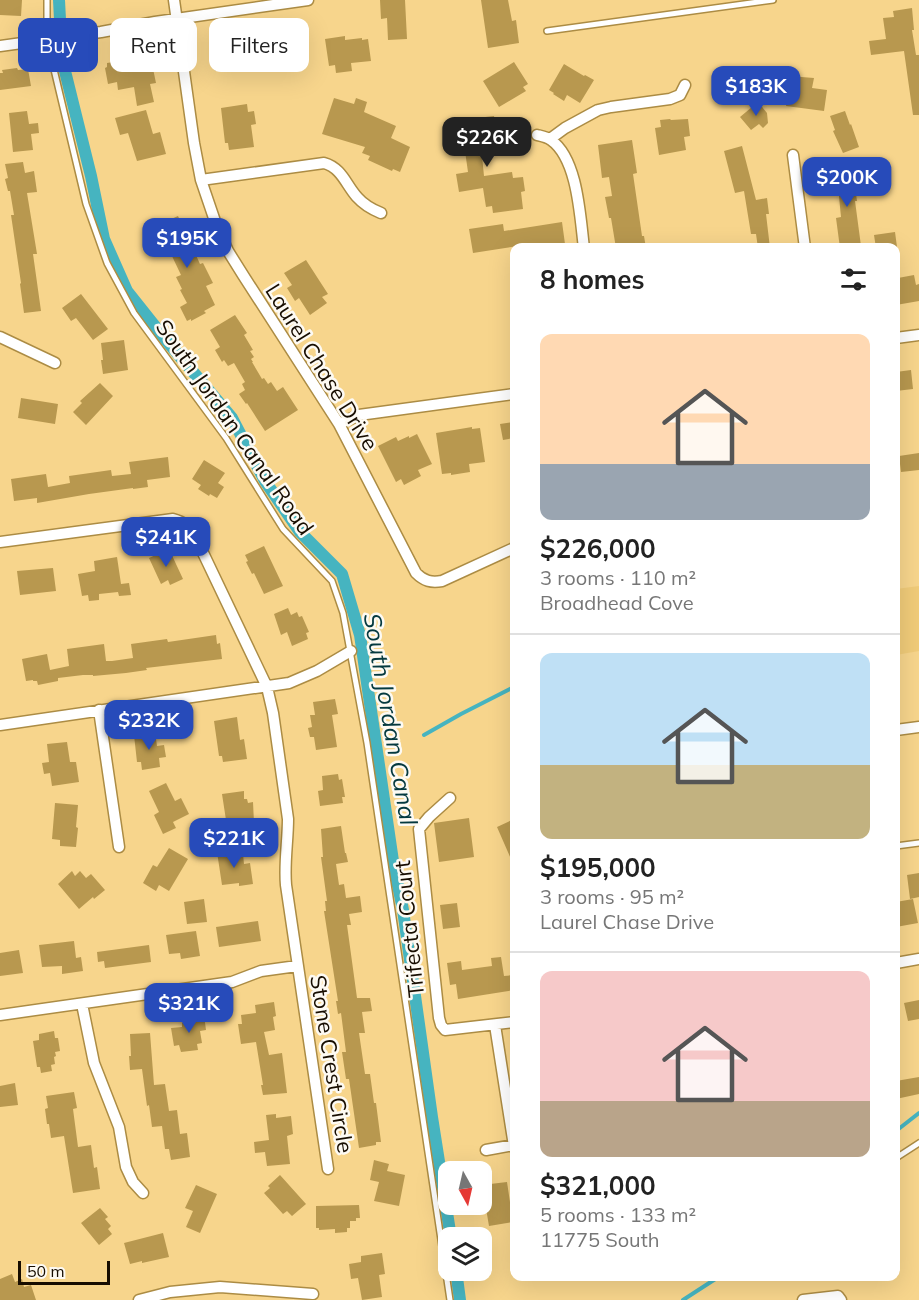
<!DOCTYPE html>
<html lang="en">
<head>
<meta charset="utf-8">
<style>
  body { margin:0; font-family:Mulish,sans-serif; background:#f2f2f2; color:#222; height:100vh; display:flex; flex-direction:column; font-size:22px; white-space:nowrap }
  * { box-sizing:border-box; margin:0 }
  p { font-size:20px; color:#767676 }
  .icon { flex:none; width:33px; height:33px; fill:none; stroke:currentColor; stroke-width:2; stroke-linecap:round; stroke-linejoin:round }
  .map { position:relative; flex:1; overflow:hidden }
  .sheet { position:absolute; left:510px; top:243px; width:390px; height:1038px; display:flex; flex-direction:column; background:#fff; border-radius:12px; box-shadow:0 6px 24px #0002 }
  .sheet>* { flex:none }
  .banner { position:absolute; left:18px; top:18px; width:402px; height:54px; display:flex; gap:12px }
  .needle { width:39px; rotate:172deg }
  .tools { position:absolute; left:438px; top:1161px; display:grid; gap:12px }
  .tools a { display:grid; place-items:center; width:54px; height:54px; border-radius:12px; background:#fff; box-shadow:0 6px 24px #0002; font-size:30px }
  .scale { position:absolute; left:18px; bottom:15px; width:92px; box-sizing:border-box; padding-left:6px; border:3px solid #170d00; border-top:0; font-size:16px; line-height:21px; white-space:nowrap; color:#170d00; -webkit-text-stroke:4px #fdfaf3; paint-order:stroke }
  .price { position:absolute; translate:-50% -51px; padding:0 14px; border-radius:12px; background:#274bba; color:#fff; font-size:20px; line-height:39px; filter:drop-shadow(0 2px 3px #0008) }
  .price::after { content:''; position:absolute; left:50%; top:36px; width:18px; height:14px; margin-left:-9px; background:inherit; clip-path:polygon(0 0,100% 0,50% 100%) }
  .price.selected { background:#222; color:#fff }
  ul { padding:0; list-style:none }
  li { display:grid; align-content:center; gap:12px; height:318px; padding:0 30px }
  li+li { border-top:2px solid #e0e0e0 }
  li span { display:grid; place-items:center; height:186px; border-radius:12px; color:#555 }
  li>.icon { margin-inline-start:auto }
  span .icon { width:108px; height:108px; fill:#fffc; stroke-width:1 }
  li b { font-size:26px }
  h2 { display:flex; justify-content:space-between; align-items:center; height:72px; padding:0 30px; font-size:26px }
  .pill { padding:0 21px; border-radius:12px; background:#fff; box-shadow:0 6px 24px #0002; font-size:21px; line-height:54px }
  .pill.selected { background:#274bba; color:#fff }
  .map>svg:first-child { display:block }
</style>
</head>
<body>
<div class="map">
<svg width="919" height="1300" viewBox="0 0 919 1300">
  <rect width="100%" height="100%" fill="#f7d58c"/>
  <path fill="#f0cb79" d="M919,586V651L896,655V589Z"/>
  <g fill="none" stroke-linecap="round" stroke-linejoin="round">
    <path stroke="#46b4c0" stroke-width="4" d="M424,735L461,714L514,687
      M896,1131L919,1113
      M683,1300L720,1276"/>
    <path stroke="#46b4c0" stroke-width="12" d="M59,0L62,59L91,176L104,239L127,291L166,340L232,418L265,481L300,532L342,574L360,635L393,861L403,910L432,1117L451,1238
      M456,1270L460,1300"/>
  </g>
  <path fill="#b8984f" d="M0,0H22L21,16L0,15Z
    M380,0H405L407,39L388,40L387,18L381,19Z
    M481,0H508L512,21L516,20L519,43L488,48Z
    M912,8L914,30H912L916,55H919V115H913L904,51L871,55L869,41L886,39L883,18L894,17L893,11Z
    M305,34L307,50L305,51L306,59L215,71L211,44L249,38L251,46L286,41L285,37Z
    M345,36V40L362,38V40L368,39L371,61L351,63L352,71L336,73L335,65L329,66L325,39Z
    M151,59L156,83L150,84L154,102L137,106L134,87L118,90L117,82L108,84L105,68L107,67V63L120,61V63L127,61V63Z
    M514,62L528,84L523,87L526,91L499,107L483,81Z
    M564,64L584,76L585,75L594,80L580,103L567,95L564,101L553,94L554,93L549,90Z
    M17,68L18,70L28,69L31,86L0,90V73H3L2,70Z
    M762,72L763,84L748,86L747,74Z
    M789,76L814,78L812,88L827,90L824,111L786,106L788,96L780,95L782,82Z
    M334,98L354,104L356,98L367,102L364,112L396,126L391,138L410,147L400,172L393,169L392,171L368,160L370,156L362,153L365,147L322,134Z
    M758,102L767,113L768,123L763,128L759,124L751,130L740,117Z
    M247,104L248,112L254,111L256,124L251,125L254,147L229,150L228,143H225L221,108Z
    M146,110L153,134L160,132L166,154L137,161L128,133L120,135L115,118Z
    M27,111L29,124L38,123L39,133L31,134L33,150L13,152L9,113Z
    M845,111L850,125L851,124L859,147L843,153L833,131L835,130L830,116Z
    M494,116L497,134L491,135L494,154L482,156L484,176L512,172L513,178L523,177L525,191L521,192L523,209L493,213L492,206L486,207L483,188L459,192L456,174L468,172L462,130H460L459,120Z
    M670,119L671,120L688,119L690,136L684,137L686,150L659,155L655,128L661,127L660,120Z
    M632,140L637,173L633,174L642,236H644L646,248H616L611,218H609L605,197L612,196L609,177L602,178L598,145Z
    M742,146L756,200L767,198L769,214H766L770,248H758L756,234H751L744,191L735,193L724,151Z
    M23,162L25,173L34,171L37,192L27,193L37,254H33L41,311L24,313L20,284L21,283L11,215H14L10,191H8L5,179L8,178L5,164Z
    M852,164L857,201H855L861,246L840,248L836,218L841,217L836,166Z
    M178,216L200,264L203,263L213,283L206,286L215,305L204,311L206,313L191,321V319L187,321L180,307L187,303L180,290L182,289L176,277L181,275L171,254L166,256L157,235L161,233L158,225Z
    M562,222L565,244L546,248H519L518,246L473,253L469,229L503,224L504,231Z
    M895,232L897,247L876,248L874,235Z
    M306,260L328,294L322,297L327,303L310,315L299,298L295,301L287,288L292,285L284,273Z
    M914,275L916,285L919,284V301L896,305V287H899L898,278Z
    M81,294L108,329L93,340L76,318L71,321L62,308Z
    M235,315L247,333L244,335L253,350L250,351L254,357L251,359L253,362H252L262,379L264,378L268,384L271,382L277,391L283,387L298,410L265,431L247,403L246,404L239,394L245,390L242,384L245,382L234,363L228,366L224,360L222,362L215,350L220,347L210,330Z
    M124,340L128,370L103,374L101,360H103L101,343Z
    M911,370L913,389L896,391V372Z
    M100,383L113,396L86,425L73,412L82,403L80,401Z
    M21,398L58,404L55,424L18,418Z
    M514,422V438L503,440L500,424Z
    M472,427V429L480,428L485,462L469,464L470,472L451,475V473L442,474L436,433Z
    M417,434L432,464L418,470L421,476L404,485L401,479L396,482L378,446L396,437L398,441L409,436V438Z
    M919,453V470L901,472L899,456Z
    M168,457L170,477L147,480L148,487L133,489V488L89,494L37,503V498L14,501L11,479L46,474L48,487L70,483L69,476L111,470L112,476L131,474L129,462Z
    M204,460L225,473L218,483L224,487L217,498L210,494L209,496L198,489L201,485L192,479Z
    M264,546L283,586L264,594L254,573L252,574L246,562L248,561L245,555Z
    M169,549L183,579L170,585L168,580L161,584L149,558Z
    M117,557L121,584L129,583L131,595L119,596L118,592L99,594V600L89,601L88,595L82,596L78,574L95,571L94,561Z
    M53,568L56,591L20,595L17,571Z
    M288,608L291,615L297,612L299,617L302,616L309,632L306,633L308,639L292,646L287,632L281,635L274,614Z
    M216,635L217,644L220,643L222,659L146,668L147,670L126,673L93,676V675H83L58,678V681L38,685L37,681H33V680L26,681L22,659L47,654L50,670L69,666L67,649L104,644L106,661H112L133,658L131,644L167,639L168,642Z
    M335,699L338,714L332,715L337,747L316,750L314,737H310L308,728L312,727L310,715H315L313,702Z
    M237,717L240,740L244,739L247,759L223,762L222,756H219L214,721Z
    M155,732L157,746L164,745L166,757L159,758L160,767L142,770L141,762H137L134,735Z
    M67,742L70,762H76L79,782L52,786L50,773L44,774L42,763L49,762L47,744Z
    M338,774L339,780L342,779L345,797H342L343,803L320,806L318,791L323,790L322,776Z
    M166,783L175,801L181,798L189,814L173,822L176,828L163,834L154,815L159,812L149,791Z
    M244,791V799H247L248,803L253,802L254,823L241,824L240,818L226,820L222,794Z
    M55,803L78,805L76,827L78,828L76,847L60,846V840L52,839Z
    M469,818L474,857L439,862L434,823Z
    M514,819V866L497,827Z
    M341,826L345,853H346L348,862L336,864L339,885L344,884L346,898L360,896L362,912L349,914L351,925H347L357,998H370L372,1011L362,1012L365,1033H359L365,1074H370L374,1103H376L381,1142H376V1145L359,1148L349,1079H346L342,1052H346L341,1013L338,1014L336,1001H338L324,911H326L325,901H327L321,857H323L321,829Z
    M169,848L188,859L169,891L159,885L156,891L143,883L153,865L157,867Z
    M237,849L238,854H243L244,864L250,863L253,884L239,886V883L222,885L217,852Z
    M72,871L75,876L80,871L86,878L91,874L105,890L94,899L93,897L79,909L58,884Z
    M919,873V897L910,899L907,875Z
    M204,899L207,922L187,924L184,902Z
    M913,899L918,923L896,927V902Z
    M457,903L460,927L443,929L440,905Z
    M258,921L261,941L219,947L216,927Z
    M196,931L200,956L181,959L180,953L169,954L166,935Z
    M74,941L76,958L81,957L83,971L62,974V966L42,967L39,945Z
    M149,945L151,962L105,968L104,961L98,962L97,952Z
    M19,950L23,973L0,976V953Z
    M501,957L504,976L514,975V990L458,999L456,984L450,985L447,963L461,961L462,970L492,966L491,958Z
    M919,1000V1019L908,1021L904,1003Z
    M274,1002L276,1016L273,1017L275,1030L264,1032L269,1055L282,1053L287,1093L263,1095L261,1085H263L256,1042L241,1044L238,1024H242L241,1015L256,1013L255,1005Z
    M204,1015L206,1030L200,1031L202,1043L197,1044L198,1050L181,1052L179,1045L174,1046L171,1028L182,1027V1023H186L185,1018Z
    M54,1031L55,1038H58L60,1051L55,1052L56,1056L54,1057L55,1064L51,1065L52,1071L41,1073L40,1067H37L33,1041L39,1040V1034Z
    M150,1033L154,1085L165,1084L169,1111L177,1110L180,1134L187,1133L190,1157L171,1160L169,1149H165L162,1126L152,1127L149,1105L147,1106L142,1069L130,1070L129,1056H131L130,1034Z
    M919,1077V1094L896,1099V1081Z
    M15,1083L18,1105L0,1107V1086Z
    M74,1092L77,1108L73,1109L78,1147L91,1145L94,1168L97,1167L100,1189L73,1193L64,1136L51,1138L49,1124H47L45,1109L48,1108L46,1096Z
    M276,1114V1118L291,1116L293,1134L287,1136L290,1164L267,1166L265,1152L255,1153L254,1142L269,1140L266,1115Z
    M374,1160L389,1164L387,1171L405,1175L399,1206L374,1201L379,1182L370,1180Z
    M280,1175L306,1204L292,1216L287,1211L283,1214L264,1193L270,1188L268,1186Z
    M507,1182L513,1222L489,1226L482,1185Z
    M196,1185L217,1194L200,1233L186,1227L193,1211L185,1208Z
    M359,1205L360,1218H356V1221H350V1228H347V1232L335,1233V1229L319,1230V1228H316V1206Z
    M100,1208L108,1217L105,1219L111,1226L108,1229L112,1234L99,1245L81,1223Z
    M163,1233L169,1257L142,1263V1261L130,1264L124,1243Z
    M382,1253L385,1274L379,1275L382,1297L362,1300L358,1278L351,1279L349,1264L361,1262V1256Z
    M12,1274L15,1282L22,1279L24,1287L31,1285L36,1300H0V1279Z"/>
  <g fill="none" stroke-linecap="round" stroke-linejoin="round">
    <g stroke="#ac8c44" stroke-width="8">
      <path id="service" d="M47,0V40L86,204L107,263L134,313L226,438L283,529L332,581L343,613L367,743L450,1300
        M547,31L773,0
        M896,846L919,843
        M896,1158L919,1143"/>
    </g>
    <g stroke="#ac8c44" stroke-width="13">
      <path id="minor" d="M174,0L194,143L201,180L217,227L228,251L243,275L339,424L416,573C424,581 431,583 442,581L514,548
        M0,46L101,32L155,22L308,0
        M537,135C541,136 547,137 551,140C578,159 580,217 584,248
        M550,139L565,128L598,110L611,107L670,99L680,95L685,85
        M793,155L805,248
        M201,180L324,163C342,168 346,185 357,197C364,205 371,209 381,213
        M0,337L55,363
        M896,338L919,335
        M339,424L359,415L514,394
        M0,542L173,519C184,522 189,526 195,536L267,687L273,713L288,819C288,841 284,863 286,885L328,1169
        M99,710L119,847
        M0,725L289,683L317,671L351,651
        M896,730L919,727
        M450,798L429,817L419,829L439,1018L441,1025L445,1030L514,1022
        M896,963L919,959
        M82,1004L94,1063L119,1127L126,1167L133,1182L143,1193
        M0,1015L232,982L261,971L297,966
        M495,1025L514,1146
        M486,1150L514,1145
        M139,1300L170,1292L220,1287L313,1294
        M803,1300L838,1296L841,1300"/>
    </g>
    <use href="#service" stroke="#fff" stroke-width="5"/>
    <use href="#minor" stroke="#fff" stroke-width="10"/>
  </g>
  <g text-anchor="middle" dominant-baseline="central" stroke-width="5" stroke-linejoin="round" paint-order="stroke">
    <g font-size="22" fill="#170d00" stroke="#fdfaf3">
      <text transform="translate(322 367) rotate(58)">Laurel Chase Drive</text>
      <text transform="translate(235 427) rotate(55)">South Jordan Canal Road</text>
      <text transform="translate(409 929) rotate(-96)">Trifecta Court</text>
      <text transform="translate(332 1064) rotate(81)">Stone Crest Circle</text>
    </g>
    <g font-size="24" font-style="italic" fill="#04393f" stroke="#fdfaf3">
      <text transform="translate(391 719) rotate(80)">South Jordan Canal</text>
    </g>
  </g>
</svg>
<div class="tools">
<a><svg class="needle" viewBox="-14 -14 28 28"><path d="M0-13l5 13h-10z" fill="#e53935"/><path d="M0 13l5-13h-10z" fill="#767676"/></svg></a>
<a><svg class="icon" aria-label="layers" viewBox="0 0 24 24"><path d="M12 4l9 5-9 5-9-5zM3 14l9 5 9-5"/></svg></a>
</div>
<div class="scale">50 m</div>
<b class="price" style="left:756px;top:117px">$183K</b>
<b class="price selected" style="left:487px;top:168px">$226K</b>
<b class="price" style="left:847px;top:208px">$200K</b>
<b class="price" style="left:187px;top:269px">$195K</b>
<b class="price" style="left:166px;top:568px">$241K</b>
<b class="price" style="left:149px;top:751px">$232K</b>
<b class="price" style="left:234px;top:869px">$221K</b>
<b class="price" style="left:189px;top:1034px">$321K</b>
<div class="banner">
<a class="pill selected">Buy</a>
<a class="pill">Rent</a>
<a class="pill">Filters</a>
</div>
<section class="sheet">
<h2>8 homes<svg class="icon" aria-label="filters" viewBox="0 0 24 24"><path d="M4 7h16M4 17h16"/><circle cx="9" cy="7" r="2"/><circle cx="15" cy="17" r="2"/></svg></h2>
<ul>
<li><span style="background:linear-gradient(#ffd9b3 70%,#9aa5b1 0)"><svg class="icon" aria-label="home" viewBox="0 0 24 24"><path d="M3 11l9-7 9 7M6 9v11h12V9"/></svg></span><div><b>$226,000</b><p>3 rooms · 110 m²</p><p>Broadhead Cove</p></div></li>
<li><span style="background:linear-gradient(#bfe0f5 60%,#c2b280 0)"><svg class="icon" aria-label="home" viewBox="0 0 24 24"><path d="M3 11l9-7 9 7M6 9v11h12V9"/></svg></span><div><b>$195,000</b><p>3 rooms · 95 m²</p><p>Laurel Chase Drive</p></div></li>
<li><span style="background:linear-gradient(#f6c9c9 70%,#b9a48a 0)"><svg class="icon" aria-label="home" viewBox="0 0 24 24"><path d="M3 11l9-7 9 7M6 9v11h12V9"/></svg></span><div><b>$321,000</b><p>5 rooms · 133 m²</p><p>11775 South</p></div></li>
</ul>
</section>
</div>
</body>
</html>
